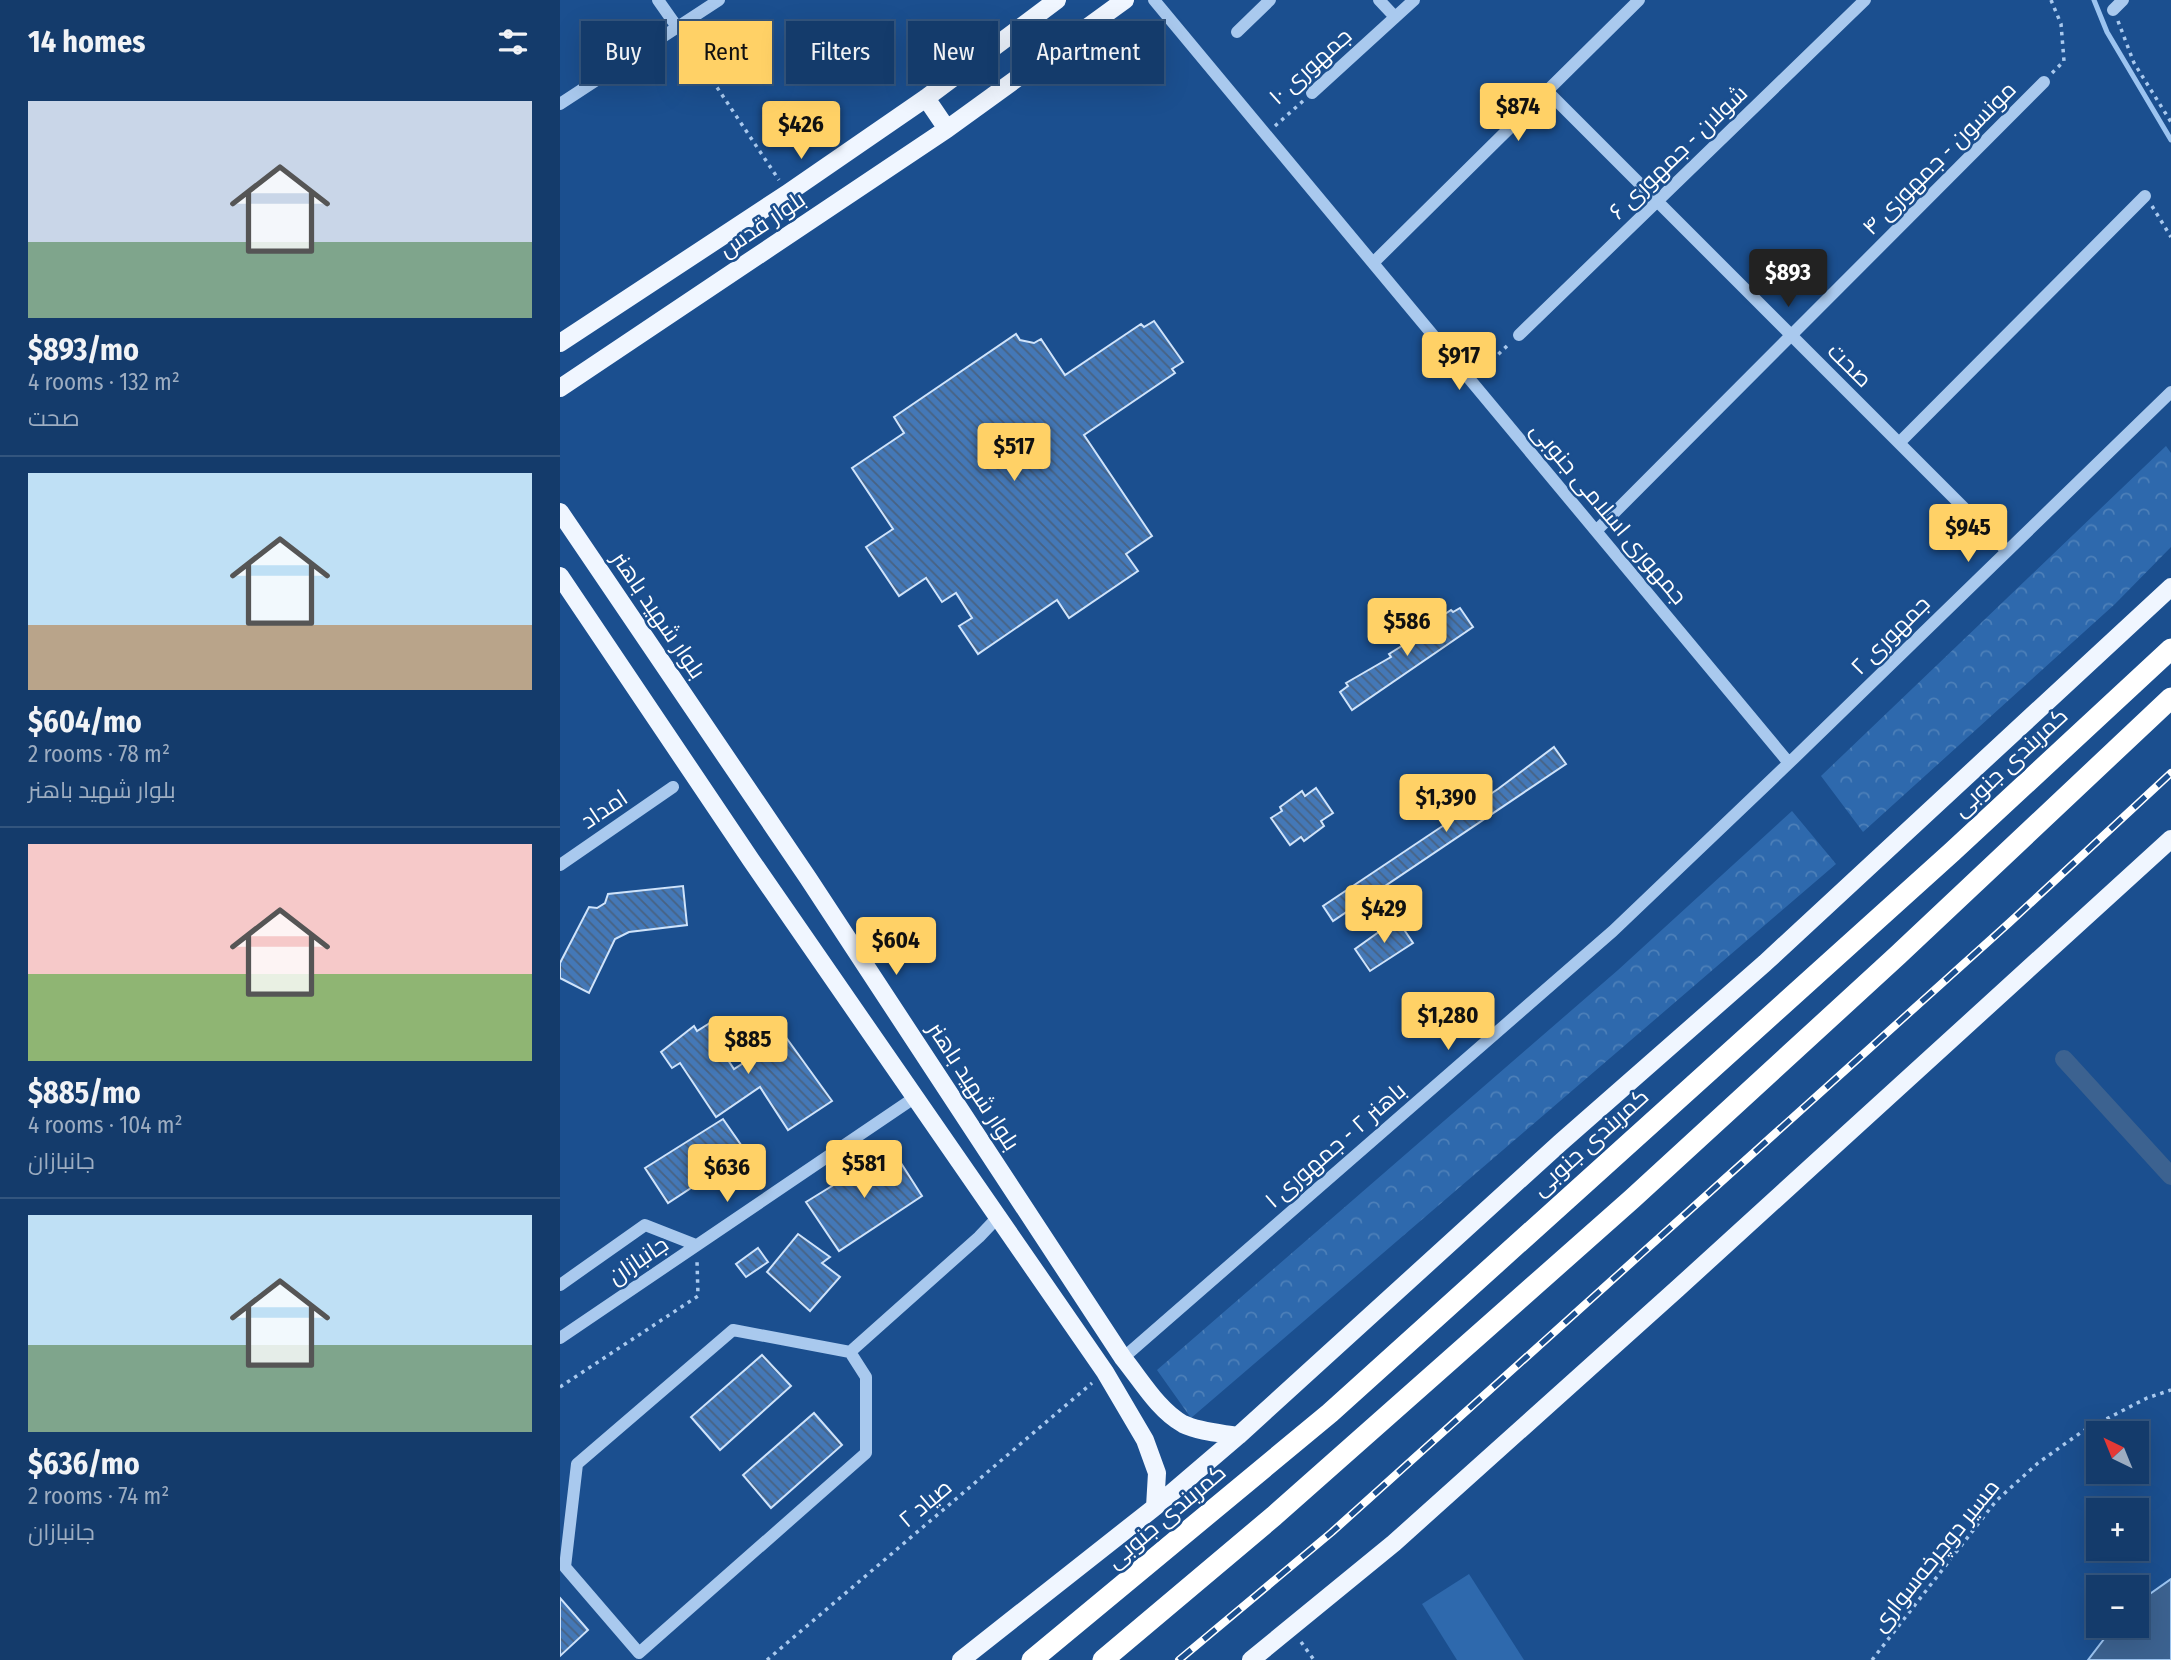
<!DOCTYPE html>
<html lang="en">
<head>
<meta charset="utf-8">
<style>
  body { margin:0; font-family:"Fira Sans Condensed",Cairo,sans-serif; background:#1d4271; color:#f1f3f6; height:100vh; display:flex; flex-direction:column; font-size:26px; white-space:nowrap }
  * { box-sizing:border-box; margin:0 }
  p { font-size:23px; color:#9dadc1 }
  .icon { flex:none; width:38px; height:38px; fill:none; stroke:currentColor; stroke-width:2; stroke-linecap:round; stroke-linejoin:round }
  .map { position:relative; flex:1; overflow:hidden }
  .panel { display:flex; flex-direction:column; background:#143b6b; width:560px }
  .panel>* { flex:none }
  .guide { position:absolute; left:21px; top:21px; width:665px; height:63px; display:flex; gap:14px }
  .needle { width:46px; rotate:317deg }
  .tools { position:absolute; left:1526px; top:1421px; display:grid; gap:14px }
  .tools a { display:grid; place-items:center; width:63px; height:63px; border-radius:0px; background:#143b6b; box-shadow:0 7px 28px #0002,0 0 0 2px #33557e; font-size:35px }
  .price { position:absolute; translate:-50% -60px; padding:0 16px; border-radius:7px; background:#ffd166; color:#111; font-size:23px; line-height:46px; filter:drop-shadow(0 2px 4px #0008) }
  .price::after { content:''; position:absolute; left:50%; top:42px; width:21px; height:16px; margin-left:-10px; background:inherit; clip-path:polygon(0 0,100% 0,50% 100%) }
  .price.current { background:#222; color:#fff }
  ul { padding:0; list-style:none }
  li { display:grid; align-content:center; gap:14px; height:371px; padding:0 28px }
  li+li { border-top:2px solid #33557e }
  li span { display:grid; place-items:center; height:217px; border-radius:0px; color:#555 }
  li>.icon { margin-inline-start:auto }
  span .icon { width:126px; height:126px; fill:#fffc; stroke-width:1 }
  li b { font-size:30px }
  h2 { display:flex; justify-content:space-between; align-items:center; height:84px; padding:0 28px; font-size:30px }
  .tag { padding:0 24px; border-radius:0px; background:#143b6b; box-shadow:0 7px 28px #0002,0 0 0 2px #33557e; font-size:24px; line-height:63px }
  .tag.current { background:#ffd166; color:#111 }
  main { display:flex; flex:1; min-height:0 }
  .map>svg:first-child { display:block }
</style>
</head>
<body>
<main>
<section class="panel">
<h2>14 homes<svg class="icon" aria-label="filters" viewBox="0 0 24 24"><path d="M4 7h16M4 17h16"/><circle cx="9" cy="7" r="2"/><circle cx="15" cy="17" r="2"/></svg></h2>
<ul>
<li><span style="background:linear-gradient(#c9d6e8 65%,#7fa58c 0)"><svg class="icon" aria-label="home" viewBox="0 0 24 24"><path d="M3 11l9-7 9 7M6 9v11h12V9"/></svg></span><div><b>$893/mo</b><p>4 rooms · 132 m²</p><p>صحت</p></div></li>
<li><span style="background:linear-gradient(#bfe0f5 70%,#b9a48a 0)"><svg class="icon" aria-label="home" viewBox="0 0 24 24"><path d="M3 11l9-7 9 7M6 9v11h12V9"/></svg></span><div><b>$604/mo</b><p>2 rooms · 78 m²</p><p>بلوار شهید باهنر</p></div></li>
<li><span style="background:linear-gradient(#f6c9c9 60%,#8fb573 0)"><svg class="icon" aria-label="home" viewBox="0 0 24 24"><path d="M3 11l9-7 9 7M6 9v11h12V9"/></svg></span><div><b>$885/mo</b><p>4 rooms · 104 m²</p><p>جانبازان</p></div></li>
<li><span style="background:linear-gradient(#bfe0f5 60%,#7fa58c 0)"><svg class="icon" aria-label="home" viewBox="0 0 24 24"><path d="M3 11l9-7 9 7M6 9v11h12V9"/></svg></span><div><b>$636/mo</b><p>2 rooms · 74 m²</p><p>جانبازان</p></div></li>
</ul>
</section>
<div class="map">
<svg width="1611" height="1660" viewBox="0 0 1611 1660">
  <defs>
    <pattern id="forest-crowns" width="20" height="18" patternUnits="userSpaceOnUse" patternTransform="scale(1.75)"><rect width="20" height="18" fill="#2e69ad"/><path d="M2 6a3 3 0 1 1 6 0M12 15a3 3 0 1 1 6 0" fill="none" stroke="#4d80b9"/></pattern>
    <pattern id="building-back-hatch" width="6" height="6" patternUnits="userSpaceOnUse" patternTransform="scale(1.75)"><rect width="6" height="6" fill="#4478b7"/><path d="M-1 5l2 2M0 0l6 6M5-1l2 2" fill="none" stroke="#486282"/></pattern>
  </defs>
  <rect width="100%" height="100%" fill="#1b4f8f"/>
  <path fill="#2e69ad" d="M909,1574L964,1660H897L862,1604Z"/>
  <path fill="url(#forest-crowns)" d="M1606,446L1611,453V547L1555,604L1303,832L1261,776Z
    M1232,811L1276,864L631,1418L597,1370L1058,970Z"/>
  <path fill="#3c6290" stroke="#9cc4f0" stroke-width="2" d="M1611,1579V1660H1528L1554,1626H1577V1603Z"/>
  <g fill="none" stroke-linecap="round" stroke-linejoin="round">
    <path stroke="#9cc4f0" stroke-width="5" d="M1534,0L1547,32L1611,140"/>
    <path stroke="#3c6290" stroke-width="18" d="M1504,1059L1611,1176"/>
  </g>
  <path fill="url(#building-back-hatch)" stroke="#cfe3fa" stroke-width="2" d="M594,321L623,362L612,369L615,373L524,435L592,536L566,554L578,571L509,618L497,600L418,654L399,626L412,618L396,593L382,602L366,578L339,596L306,547L333,529L292,468L344,433L334,417L456,334L460,340L474,343L481,339L505,375L581,324L584,327Z
    M900,608L913,627L792,710L780,692L788,686L786,683L831,657L829,654L875,625L873,622L891,610L893,612Z
    M994,747L1006,764L773,921L763,906L938,789Z
    M756,788L773,813L761,821L764,826L744,841L741,837L730,845L711,818L722,811L720,807L742,791L745,796Z
    M123,886L127,925L69,932L55,939L29,993L0,978V963L29,907L37,908L45,903L48,894Z
    M837,919L853,943L810,971L795,949Z
    M153,1021L162,1034L154,1039L174,1069L225,1036L272,1101L228,1130L200,1087L156,1117L120,1063L112,1068L101,1052L134,1026L137,1031Z
    M163,1119L186,1152L108,1203L85,1168Z
    M332,1149L362,1196L279,1251L246,1202Z
    M238,1234L270,1257L262,1263L280,1277L250,1311L207,1272Z
    M198,1248L208,1262L186,1277L176,1264Z
    M202,1355L231,1386L160,1450L131,1417Z
    M254,1413L282,1445L211,1508L183,1475Z
    M0,1598L28,1630L0,1656Z"/>
  <g fill="none" stroke-linecap="round" stroke-linejoin="round">
    <path stroke="#a9c9ee" stroke-width="3.5" stroke-dasharray="3.5 5" stroke-linecap="butt" d="M1491,0L1501,24L1504,61L1492,73
      M1558,21L1574,63L1611,122
      M124,38L219,180
      M715,126L743,101
      M1592,206L1611,237
      M920,372L950,343
      M0,1387L138,1296L137,1261
      M741,1642L754,1660
      M207,1660L532,1383
      M1312,1660L1436,1501L1478,1463L1523,1431L1587,1398L1611,1390"/>
    <path stroke="#a9c9ee" stroke-width="12" d="M98,0L117,27
      M594,0L1229,763
      M819,0L835,17
      M1553,10L1563,0
      M677,32L710,0
      M987,91L1446,550
      M752,93L854,0
      M0,104L159,0
      M813,263L1079,0
      M959,335L1305,0
      M1339,443L1585,196
      M1036,531L1484,82
      M0,865L113,787
      M0,1285L85,1225L136,1245
      M0,1338L354,1098
      M290,1352L306,1377V1453L79,1653L5,1567L17,1464L173,1330L290,1352L419,1237L437,1218
      M563,1358L1053,931L1229,763L1611,392"/>
    <path stroke="#f0f6ff" stroke-width="18" d="M366,98L387,129
      M0,343L228,193L366,98L497,0
      M0,388L387,129L565,0
      M0,512L248,878L563,1358C581,1380 598,1410 623,1424C640,1432 660,1433 678,1436
      M0,576L191,860L545,1372L585,1440L597,1473L595,1507
      M401,1660L595,1507L678,1436L1000,1143L1205,963L1611,587
      M691,1660L834,1543L1117,1289L1611,839"/>
    <path stroke="#fff" stroke-width="21" d="M472,1660L770,1413L1392,852L1611,649
      M543,1660L714,1516L1072,1199L1338,955L1611,698"/>
    <g stroke="#fff" stroke-width="8">
      <path id="rail" d="M619,1660L772,1532L1449,923L1611,773"/>
    </g>
    <use href="#rail" stroke="#1b4f8f" stroke-width="5" stroke-dasharray="16" stroke-linecap="butt"/>
  </g>
  <g text-anchor="middle" dominant-baseline="central" stroke-width="5" stroke-linejoin="round" paint-order="stroke">
    <g font-size="23" fill="#fff" stroke="#1b4f8f">
      <text transform="translate(750 66) rotate(-42)">جمهوری ۱۰</text>
      <text transform="translate(1118 152) rotate(-44)">شولان - جمهوری ۶</text>
      <text transform="translate(1379 158) rotate(-45)">مونسون - جمهوری ۴</text>
      <text transform="translate(202 224) rotate(-34)">بلوار قدس</text>
      <text transform="translate(1290 365) rotate(45)">صحت</text>
      <text transform="translate(1049 513) rotate(50)">جمهوری اسلامی جنوبی</text>
      <text transform="translate(99 615) rotate(56)">بلوار شهید باهنر</text>
      <text transform="translate(1330 635) rotate(-45)">جمهوری ۲</text>
      <text transform="translate(1450 762) rotate(-43)">کمربندی جنوبی</text>
      <text transform="translate(44 809) rotate(-34)">امداد</text>
      <text transform="translate(414 1086) rotate(57)">بلوار شهید باهنر</text>
      <text transform="translate(1030 1142) rotate(-42)">کمربندی جنوبی</text>
      <text transform="translate(775 1145) rotate(-41)">باهنر ۲ - جمهوری ۱</text>
      <text transform="translate(78 1260) rotate(-34)">جانبازان</text>
      <text transform="translate(365 1503) rotate(-40)">صیاد ۲</text>
      <text transform="translate(606 1516) rotate(-40)">کمربندی جنوبی</text>
      <text transform="translate(1375 1555) rotate(-51)">مسیر دوچرخه‌سواری</text>
    </g>
  </g>
</svg>
<div class="tools">
<a><svg class="needle" viewBox="-14 -14 28 28"><path d="M0-13l5 13h-10z" fill="#e53935"/><path d="M0 13l5-13h-10z" fill="#9dadc1"/></svg></a>
<a>+</a>
<a>−</a>
</div>
<b class="price" style="left:958px;top:143px">$874</b>
<b class="price" style="left:241px;top:161px">$426</b>
<b class="price current" style="left:1228px;top:309px">$893</b>
<b class="price" style="left:899px;top:392px">$917</b>
<b class="price" style="left:454px;top:483px">$517</b>
<b class="price" style="left:1408px;top:564px">$945</b>
<b class="price" style="left:847px;top:658px">$586</b>
<b class="price" style="left:886px;top:834px">$1,390</b>
<b class="price" style="left:824px;top:945px">$429</b>
<b class="price" style="left:336px;top:977px">$604</b>
<b class="price" style="left:888px;top:1052px">$1,280</b>
<b class="price" style="left:188px;top:1076px">$885</b>
<b class="price" style="left:304px;top:1200px">$581</b>
<b class="price" style="left:167px;top:1204px">$636</b>
<div class="guide">
<a class="tag">Buy</a>
<a class="tag current">Rent</a>
<a class="tag">Filters</a>
<a class="tag">New</a>
<a class="tag">Apartment</a>
</div>
</div>
</main>
</body>
</html>
